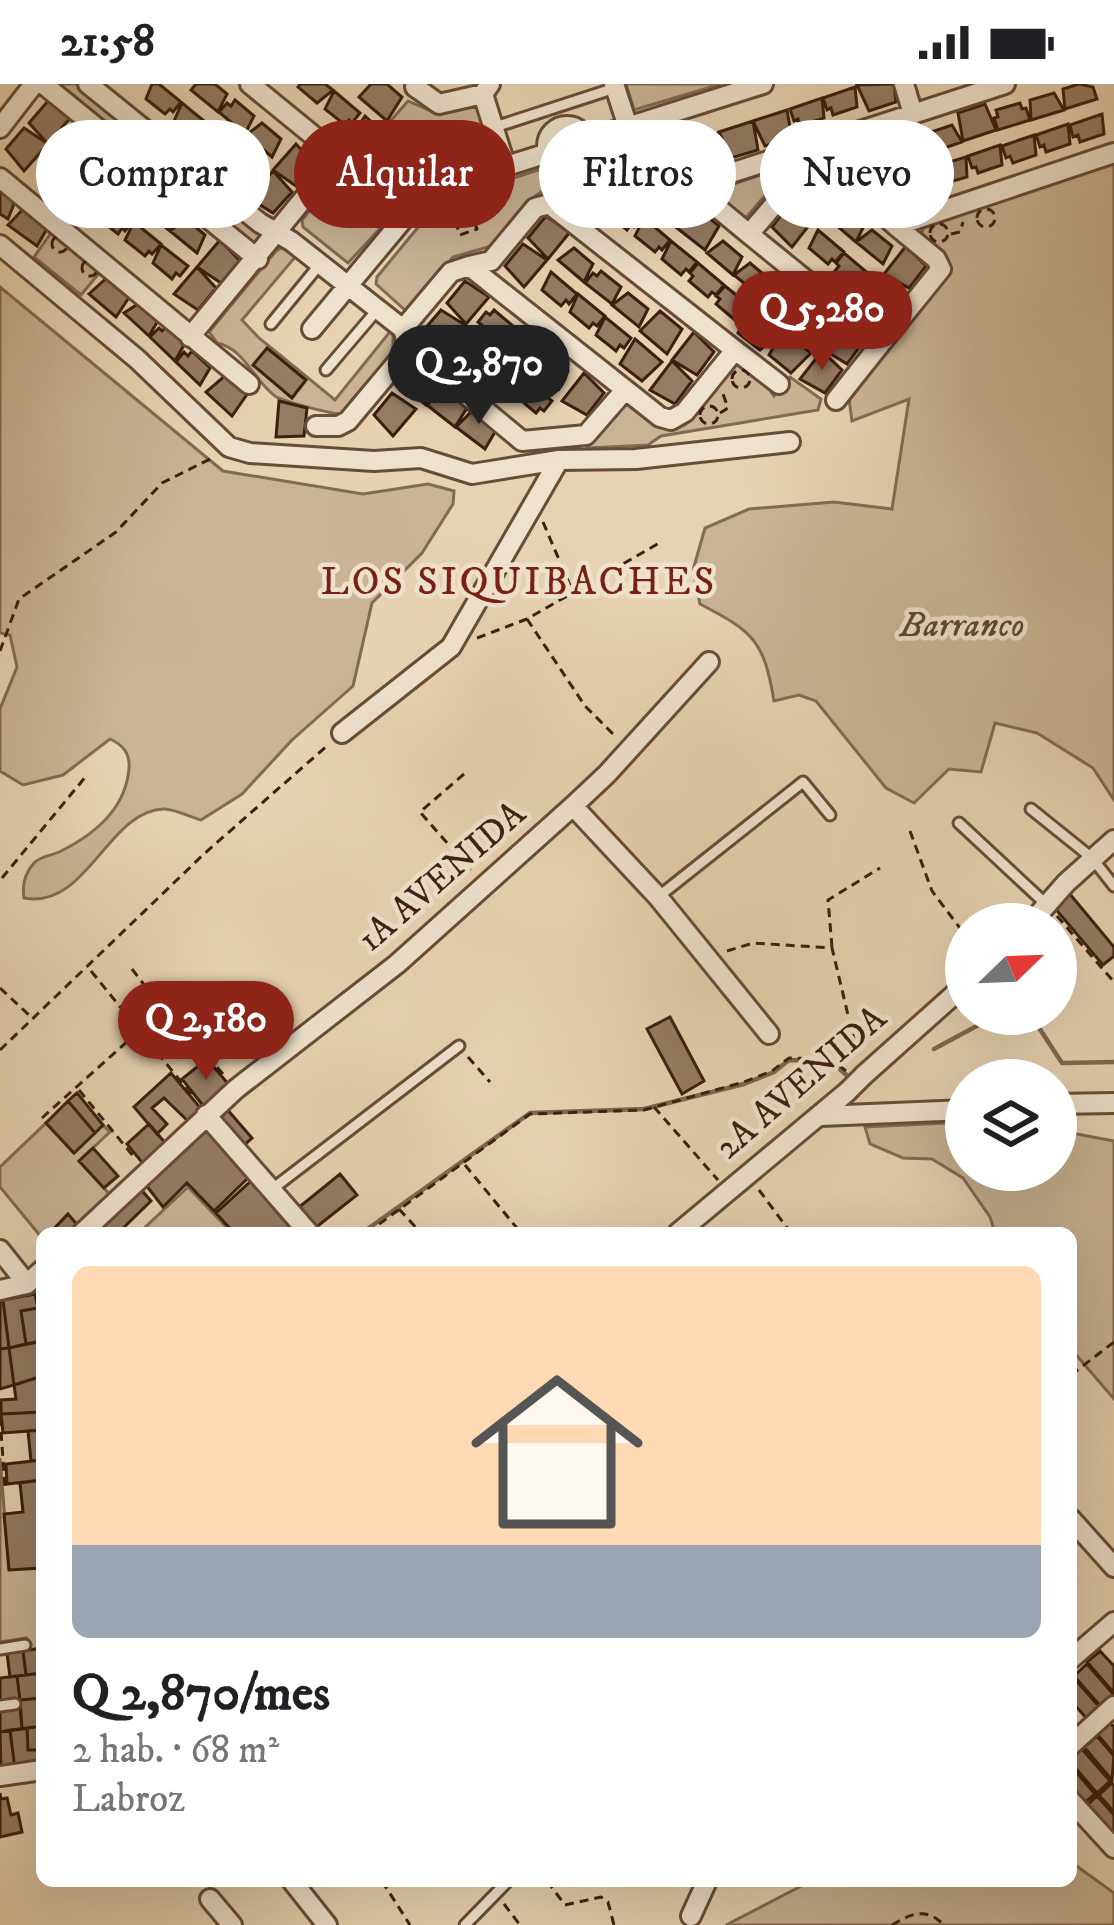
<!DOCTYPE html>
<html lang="es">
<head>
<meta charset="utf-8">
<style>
  body { margin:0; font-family:"IM FELL DW Pica",serif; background:#f6f6f6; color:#202124; height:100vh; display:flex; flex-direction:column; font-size:45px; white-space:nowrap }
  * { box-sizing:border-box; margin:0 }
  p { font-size:39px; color:#757577 }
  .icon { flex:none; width:66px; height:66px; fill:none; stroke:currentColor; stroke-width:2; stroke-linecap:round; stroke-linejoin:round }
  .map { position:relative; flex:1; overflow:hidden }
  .side { position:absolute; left:36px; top:1143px; width:1041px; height:660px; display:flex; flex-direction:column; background:#fff; border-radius:18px; box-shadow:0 12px 48px #0002 }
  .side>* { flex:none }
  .banner { position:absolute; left:36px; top:36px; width:1044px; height:108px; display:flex; gap:24px }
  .needle { width:78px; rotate:67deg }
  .fabs { position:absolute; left:945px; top:819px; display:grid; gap:24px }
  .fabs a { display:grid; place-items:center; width:132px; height:132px; border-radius:50%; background:#fff; box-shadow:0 12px 48px #0002; font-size:60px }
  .price { position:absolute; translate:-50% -102px; padding:0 27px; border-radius:42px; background:#8f2418; color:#fff; font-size:39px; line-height:78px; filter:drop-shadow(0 3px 6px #0008) }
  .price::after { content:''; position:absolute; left:50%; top:72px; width:36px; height:27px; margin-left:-18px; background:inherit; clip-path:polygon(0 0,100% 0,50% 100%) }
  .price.active { background:#222; color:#fff }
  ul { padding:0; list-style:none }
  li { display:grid; align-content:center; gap:24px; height:636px; padding:0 36px }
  li span { display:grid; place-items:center; height:372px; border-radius:18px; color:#555 }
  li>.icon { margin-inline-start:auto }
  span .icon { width:216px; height:216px; fill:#fffc; stroke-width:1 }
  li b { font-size:51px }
  .chip { padding:0 42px; border-radius:54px; background:#fff; box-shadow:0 12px 48px #0002; font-size:42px; line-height:108px }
  .chip.active { background:#8f2418; color:#fff }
  .status { display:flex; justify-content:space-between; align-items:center; height:84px; padding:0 60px; background:#fff; direction:ltr }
  .status svg { height:33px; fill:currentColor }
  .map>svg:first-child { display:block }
</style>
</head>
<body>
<div class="status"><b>21:58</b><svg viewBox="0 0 49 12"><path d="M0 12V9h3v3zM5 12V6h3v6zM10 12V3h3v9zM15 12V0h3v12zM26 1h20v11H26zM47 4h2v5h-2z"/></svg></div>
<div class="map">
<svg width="1114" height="1841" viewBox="0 0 1114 1841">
  <rect width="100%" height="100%" fill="#e7d2b1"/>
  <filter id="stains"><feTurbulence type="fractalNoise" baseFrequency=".00167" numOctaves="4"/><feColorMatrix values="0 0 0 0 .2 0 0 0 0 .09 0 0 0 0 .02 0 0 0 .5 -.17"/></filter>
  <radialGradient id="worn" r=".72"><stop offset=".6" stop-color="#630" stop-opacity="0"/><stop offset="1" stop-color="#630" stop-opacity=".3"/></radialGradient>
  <path fill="#cab495" stroke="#836a52" stroke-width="3" d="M59,0H79L256,145L261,153L258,159L248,156Z
    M626,0H721L634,26Z
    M408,17L440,31L473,20L478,23L491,66C475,83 446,82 426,95L348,179L303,143L302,136L337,92L345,88L357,97L395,54L387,41Z
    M1114,78V716L1093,684L1037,649L995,639L981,688L949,685L914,719L886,704L816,617L799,611L774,617C764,557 754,548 700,520L693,486L705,444L749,425L834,418L892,425L909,315L852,337L849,315L948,191L944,168L921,150L925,140Z
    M792,80L744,136L710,108Z
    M548,83L575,87L555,107L541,108L527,118L491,162L453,173L411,223L405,226L376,200L377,193L429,130L447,115Z
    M56,142L106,181L81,211L34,173Z
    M284,162L301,166L242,236L259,254L335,316L393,244V270L341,330C332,330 281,317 275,312C253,296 244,264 217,259L209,248L276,167Z
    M0,203L223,387L363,410L428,400L454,407L453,420L422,469L372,519L353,602L292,656L242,710L201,736C190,733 175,725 164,725C108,726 87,826 24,814C22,802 25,789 34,779C41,772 50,772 59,768C94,751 126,725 129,684C130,669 123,661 110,655L63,691L23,701L0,687V625L17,583L10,551L0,549Z
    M737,280L764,298L774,312L790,293L821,315L818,326L661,352L648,361L587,364L626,319L663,343L684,341Z
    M46,1039L74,1069L103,1041L110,1048L79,1077L112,1113L80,1144L67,1131L50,1149H42V1154L0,1103V1083Z
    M947,1039L966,1040V1086H1056V1046L1114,1057V1315L1071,1265V1149H995L990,1133L963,1094L932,1075L903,1074L870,1060L865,1043Z
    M188,1103L232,1149H139Z
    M0,1374L9,1485L42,1484V1564L28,1566L26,1554L0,1558Z
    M1071,1778L1114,1809V1841H726L811,1797H1071Z"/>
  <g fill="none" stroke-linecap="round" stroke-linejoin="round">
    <path stroke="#80664f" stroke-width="4.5" d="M1030,930L1062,979L1114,978
      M934,965L999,930
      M362,1149L530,1029L644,1025L744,1000L774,988L789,976L831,977L853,997"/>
  </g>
  <path fill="#957c63" stroke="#3c1f0e" stroke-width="3" d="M152,0H159L181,18L173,28L170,25L165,30L146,15Z
    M196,0H215L227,10L218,28L191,6Z
    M300,0H325L333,6L317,19L298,3Z
    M371,0H387L402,13L387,37L359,13Z
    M894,0L896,18L869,27L857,1Z
    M1079,0L1093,3L1097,15L1065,25L1063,5Z
    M855,3L857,23L833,31L831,24L827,26L823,14Z
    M334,7L360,29L352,39L349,36L345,41L325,25Z
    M1054,9L1064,26L1031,36L1030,16Z
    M822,14L824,34L800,42L798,35L794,37L790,25Z
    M235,16L254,32L245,50L219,28L227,19L231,22Z
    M48,17L71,33L48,60L29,39Z
    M182,19L209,41L201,51L197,48L193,53L174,37Z
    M1020,19L1022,25L1026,24L1030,36L998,46L994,34L998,33L996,26Z
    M985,20L996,46L963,57L958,29Z
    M787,26L792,54L765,62L753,37Z
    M1102,30L1104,50L1080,58L1078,51L1073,53L1070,41Z
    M365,32L392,56L371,75L349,56Z
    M753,37L758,66L731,74L719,48Z
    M262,39L281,55L272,73L246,51Z
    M1068,40L1070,60L1046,68L1044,61L1040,63L1036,51Z
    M952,41L962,58L930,69L928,49Z
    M210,42L236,63L228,73L225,70L220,76L201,60Z
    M24,44L48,60L24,87L6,65Z
    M76,45L96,61L87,79L61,57Z
    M719,49L724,77L697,85L685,59Z
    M1034,51L1036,71L1013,79L1010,72L1006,74L1002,62Z
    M917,53L928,70L895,80L893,61Z
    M881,54L893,80L859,91L854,63Z
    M296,60L315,81L296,102L273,86Z
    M684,60L690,88L663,96L651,71Z
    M1000,61L1002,81L978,89L976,83L972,84L968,72Z
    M237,64L263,86L255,96L252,93L248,98L228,82Z
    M104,68L123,84L114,102L88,80Z
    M51,70L78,92L70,102L66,99L62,104L43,88Z
    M650,72L655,99L628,108L616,82Z
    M966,73L967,93L943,100L941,94L937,95L933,83Z
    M931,83L937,111L910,120L898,94Z
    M584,86L612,109L591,128L569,110Z
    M273,87L292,108L273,129L249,114Z
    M132,90L151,106L142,124L116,102Z
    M812,91L836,106L815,134L795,114Z
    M79,93L106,114L98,124L94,121L90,127L71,111Z
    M0,106L15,117L8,135L0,130Z
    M616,112L643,133L634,143L631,140L627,146L608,130Z
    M159,113L178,129L170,147L143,125L151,115L155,118Z
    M107,116L133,137L125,147L122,144L118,150L98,134Z
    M28,120L51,138L37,162L8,141Z
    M789,120L814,135L792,163L772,143Z
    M697,124L719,142L705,166L677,144Z
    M845,124L865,140L856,158L830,136Z
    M546,132L570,148L548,175L528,154Z
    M644,134L670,156L662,166L659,163L655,168L635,152Z
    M186,135L205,151L197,169L170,147Z
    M134,138L161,160L152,170L149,167L145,172L125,156Z
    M818,146L844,168L835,178L832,175L828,180L809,164Z
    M872,146L892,162L883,180L856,158Z
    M220,156L240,177L221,199L197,183Z
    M671,157L697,178L689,188L686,185L681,191L662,175Z
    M723,157L742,173L733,191L707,169Z
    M523,160L547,176L524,203L505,182Z
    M161,161L188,182L180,192L176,189L172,195L153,179Z
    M906,162L926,182L909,204L884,190Z
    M574,164L593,180L584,198L558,176Z
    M844,169L870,191L862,201L858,198L854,203L835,187L839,182L836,179Z
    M698,179L724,201L716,211L712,208L708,213L689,197L693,192L690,189Z
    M750,179L769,195L761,213L734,191Z
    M197,183L216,204L198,226L174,210Z
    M601,187L621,203L612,220L585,199L593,189L597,192Z
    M551,188L577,210L569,220L566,216L561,222L542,206Z
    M110,191L132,209L116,233L89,210Z
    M884,191L904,211L886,233L862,219Z
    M465,197L489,213L466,240L447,219Z
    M778,200L797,216L793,222L796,225L788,234L762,213Z
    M725,202L751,223L743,233L739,231L735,236L716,220L720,215L716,212Z
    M628,209L648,225L639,243L612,221Z
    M578,210L605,232L597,242L593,239L589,244L570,228Z
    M141,218L159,235L149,252L124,229Z
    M805,222L824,238L815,256L789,235Z
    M753,224L781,247L760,266L738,249Z
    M441,226L465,241L442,268L423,247Z
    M494,226L513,242L505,260L478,238L486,228L490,231Z
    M660,227L682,245L667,270L640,247Z
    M605,233L631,254L624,264L620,261L616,267L596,251Z
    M844,237L864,257L847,280L823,265Z
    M167,242L185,259L175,277L150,253L159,244L162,247Z
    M783,247L811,269L791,289L769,271Z
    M694,248L714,268L697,291L672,276Z
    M522,249L541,265L537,270L540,273L532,283L506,261Z
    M471,250L498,272L489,282L486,279L482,284L462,268Z
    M635,255L662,278L642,297L620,280Z
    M267,264L306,296L292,314L253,281Z
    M192,267L210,284L200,301L176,278L184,268L188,272Z
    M822,267L842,286L825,309L800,295Z
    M549,271L568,287L559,305L533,283L541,273L544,276Z
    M499,273L525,294L517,304L514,301L509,307L490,291L494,285L491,282Z
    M672,277L692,297L675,320L650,306Z
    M418,279L440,296L426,321L398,299Z
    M584,289L604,309L587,331L562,317Z
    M227,290L248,309L232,332L206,308Z
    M526,295L552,317L544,327L540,324L536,329L517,313L521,308L517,305Z
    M447,301L470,319L455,343L427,321Z
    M392,309L416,325L393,352L374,331Z
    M279,317L307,324L304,352L276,353Z
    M476,323L499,341L485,365L456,343Z
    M1069,809L1114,863V872L1103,881L1053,822Z
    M670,933L704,997L682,1010L647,945Z
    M207,975L230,1002L205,1024L182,995Z
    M171,989L203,1027L190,1039L164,1014L152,1024L167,1040L157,1050L134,1023Z
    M77,1009L103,1041L95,1049L68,1017Z
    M68,1017L95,1049L74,1069L46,1039Z
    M226,1024L252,1054L242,1063L215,1033Z
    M201,1039L248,1094L214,1127L187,1099L163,1123L142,1096Z
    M149,1040L167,1061L145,1082L127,1060Z
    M93,1064L118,1092L104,1104L79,1077Z
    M340,1090L357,1111L314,1145L298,1124Z
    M251,1097L295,1149H234L216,1129Z
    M137,1101L151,1117L118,1149H87Z
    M68,1130L80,1144L74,1149H50Z
    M35,1210L38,1224L21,1227L26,1260L9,1264L3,1216Z
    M3,1216L9,1264L0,1265V1217Z
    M38,1224L42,1257L26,1260L21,1227Z
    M42,1257V1292L14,1301L9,1264Z
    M9,1264L14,1301L0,1305V1265Z
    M42,1292V1328L1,1330V1316L16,1315L14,1301Z
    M42,1328V1346L3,1349L1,1330Z
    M42,1346V1376L31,1377L28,1347Z
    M42,1376V1396L7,1400L6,1380Z
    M42,1396V1484L9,1486L4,1430L23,1428L20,1399Z
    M42,1564V1589L26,1591L23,1567Z
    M23,1567L26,1591L10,1593L7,1569Z
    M1100,1567L1114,1582V1609L1087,1578Z
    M1087,1580L1114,1611L1103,1625L1074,1592Z
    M42,1589V1614L20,1616L17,1592Z
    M17,1592L20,1616L0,1619V1594Z
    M1073,1593L1102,1626L1089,1637L1071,1617Z
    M42,1614V1642L22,1645L20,1616Z
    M20,1623L22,1645L0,1648V1625Z
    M1110,1639L1114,1643V1670L1097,1650Z
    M42,1642V1680L40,1681L38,1666H28L27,1644Z
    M27,1644L28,1666H38L40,1681L15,1685L10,1646Z
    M10,1646L15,1685L1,1687L0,1648Z
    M1097,1652L1114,1672L1112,1696L1084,1663Z
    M1081,1664L1110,1697L1097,1709L1071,1679V1674Z
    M1071,1682L1095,1710L1082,1721L1071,1708Z
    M1112,1699L1114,1702V1728L1099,1711Z
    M0,1709L1,1715L7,1714L11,1731L18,1729L22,1748L0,1753Z
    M1097,1712L1114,1731V1755L1084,1724Z"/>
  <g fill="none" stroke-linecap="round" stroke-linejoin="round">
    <g stroke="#674c37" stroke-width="15">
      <path id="lane" d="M495,43L615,4
        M271,240L320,180
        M326,286L378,225
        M1031,725L1092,774L1114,802
        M959,739L1048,822
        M658,813L803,698L830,731
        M271,1106L459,962
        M0,1565L25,1561
        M0,1622L15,1620
        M465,1841L508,1797"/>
    </g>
    <g stroke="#674c37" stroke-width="24">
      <path id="street" d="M43,0L258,175
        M88,0L260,139L291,157L403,245L408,262L522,357L586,351L625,306
        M250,0L359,89
        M418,0L415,3L439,20L483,10L490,0
        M614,0L628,43
        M904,0L913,30
        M483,10L505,80
        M547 62a20 20 0 1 1 40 0a20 20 0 1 1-40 0Z
        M0,44L34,0
        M586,56L763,0
        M810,68L896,142L1114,69
        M815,73L749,150L691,102L1005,0
        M0,94L249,300
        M649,115L691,102
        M749,150L882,258L941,185L936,175L896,142
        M0,161L137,275L229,363L250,369L374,377L421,374L472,390L559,376L636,375L790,358
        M312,245L421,114L433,105L548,69
        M403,245L451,188L469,182L660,333L671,336L685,328L735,266L549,120L535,124L491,177L469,182
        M190,253L338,73
        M735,266L779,300
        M836,316L882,258
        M316,342H338L348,337L410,263
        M342,649L451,563L559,376
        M573,722L658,813L769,950
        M1030,840L1066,799L1114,756
        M864,991L966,900
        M1056,1020L1114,1019
        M206,1031L309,1149
        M821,1032L966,1026
        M82,1149L236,1005L397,880L573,722L607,690L709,578
        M678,1149L847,1008
        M0,1166L27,1200
        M0,1206L27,1200L42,1186
        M1071,1435L1114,1483
        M1071,1575L1114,1538
        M1071,1661L1114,1622
        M0,1692L42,1686
        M1071,1717L1114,1764
        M292,1797L327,1841
        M210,1815L232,1841
        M691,1832L707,1797"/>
    </g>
    <path stroke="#3c1f0e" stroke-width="3" stroke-dasharray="9 6" stroke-linecap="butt" d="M408 86a8 8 0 1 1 16 0a8 8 0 1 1-16 0Z
      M392,88L401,96L391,107L382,99Z
      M977 134a9 9 0 1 1 18 0a9 9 0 1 1-18 0Z
      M470,125L477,145L460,151L453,131Z
      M930 149a9 9 0 1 1 18 0a9 9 0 1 1-18 0Z
      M951,150L960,148L963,138
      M52 160a8 8 0 1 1 16 0a8 8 0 1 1-16 0Z
      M82 184a8 8 0 1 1 16 0a8 8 0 1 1-16 0Z
      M732 295a9 9 0 1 1 18 0a9 9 0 1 1-18 0Z
      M700 331a9 9 0 1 1 18 0a9 9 0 1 1-18 0Z
      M720,329L728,324L723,310
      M543,438L572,506
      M527,535L585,622L615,652
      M477,554L527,535L661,458
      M0,567L19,515L116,448L162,399L212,374
      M464,690L420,728L471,786
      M910,747L932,807L966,852
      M2,794L87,691
      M1057,832L1114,898
      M832,863L828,816L880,784
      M727,867L753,859L832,864L854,956
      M132,885L192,964L197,961L223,990
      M91,887L195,1015
      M0,904L30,932
      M0,966L205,769L328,661
      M468,973L490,998
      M79,1006L134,1073
      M654,1023L718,1096
      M42,1034L139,947
      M465,1081L521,1149
      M759,1106L791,1149
      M399,1125L421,1149
      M367,1149L530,1030L644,1026L744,998L772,987L789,974L831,975L846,987
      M1071,1291L1114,1258
      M0,1333L5,1404
      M382,1797L410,1841
      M547,1797L565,1821L601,1813L608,1818L614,1841
      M504,1820L520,1841
      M892,1841C912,1829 926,1823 944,1841"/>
    <use href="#lane" stroke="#efe2cc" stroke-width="9"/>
    <use href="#street" stroke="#efe2cc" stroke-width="18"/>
    <g stroke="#674c37" stroke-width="24" stroke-linecap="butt">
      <path id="street-bridge" d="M847,1008L864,991"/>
    </g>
    <use href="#street-bridge" stroke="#efe2cc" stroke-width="18"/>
  </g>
  <g text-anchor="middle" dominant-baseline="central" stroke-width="9" stroke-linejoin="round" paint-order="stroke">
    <g font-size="36" font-style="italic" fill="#604430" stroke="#efe2cc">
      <text x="962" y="541">Barranco</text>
    </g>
    <g font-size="36" fill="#3c1f0e" stroke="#efe2cc">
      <text transform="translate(442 793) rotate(-41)">1A AVENIDA</text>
      <text transform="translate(801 999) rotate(-41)">2A AVENIDA</text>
    </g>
    <g font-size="39" letter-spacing="3" fill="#7a1f14" stroke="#efe2cc">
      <text x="519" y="498">LOS SIQUIBACHES</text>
    </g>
  </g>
  <rect width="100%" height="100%" filter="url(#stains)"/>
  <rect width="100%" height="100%" fill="url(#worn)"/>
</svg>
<div class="fabs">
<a><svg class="needle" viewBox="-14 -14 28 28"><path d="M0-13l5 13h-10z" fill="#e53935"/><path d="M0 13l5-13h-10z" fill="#757577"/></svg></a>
<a><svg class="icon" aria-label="layers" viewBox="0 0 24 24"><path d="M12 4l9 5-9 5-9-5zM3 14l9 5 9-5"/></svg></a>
</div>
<b class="price" style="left:822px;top:289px">Q 5,280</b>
<b class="price active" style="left:479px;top:343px">Q 2,870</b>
<b class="price" style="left:206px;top:999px">Q 2,180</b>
<div class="banner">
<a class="chip">Comprar</a>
<a class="chip active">Alquilar</a>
<a class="chip">Filtros</a>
<a class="chip">Nuevo</a>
</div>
<section class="side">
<ul>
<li><span style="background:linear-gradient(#ffd9b3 75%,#9aa5b1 0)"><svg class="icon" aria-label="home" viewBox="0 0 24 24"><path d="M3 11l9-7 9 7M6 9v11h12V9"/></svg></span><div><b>Q 2,870/mes</b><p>2 hab. · 68 m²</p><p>Labroz</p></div></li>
</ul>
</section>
</div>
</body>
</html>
